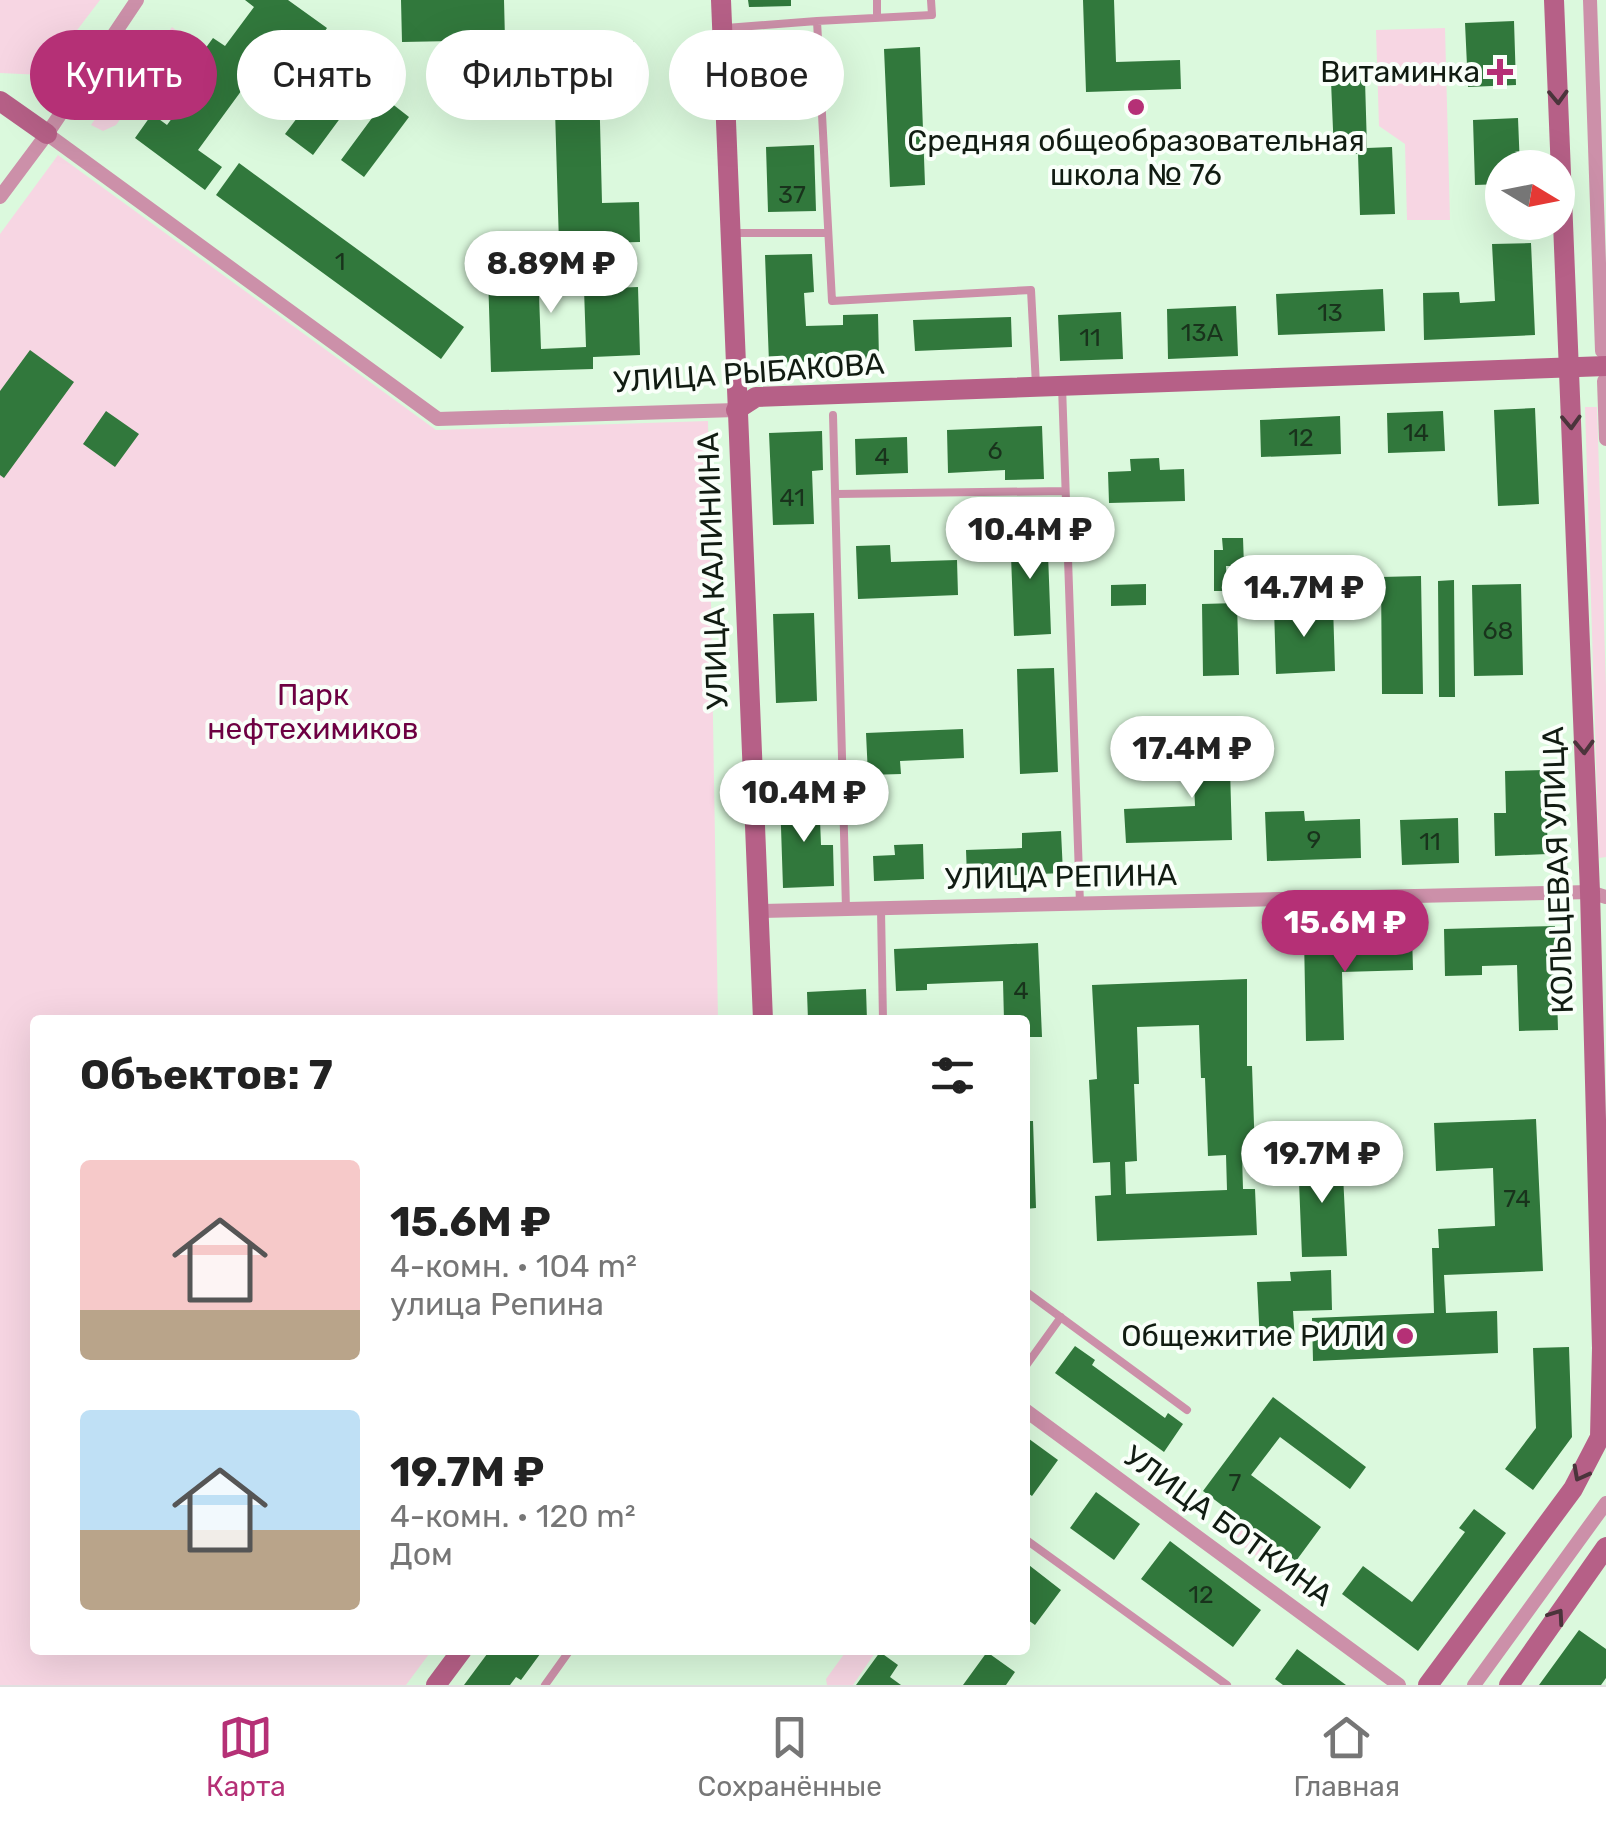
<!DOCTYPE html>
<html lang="ru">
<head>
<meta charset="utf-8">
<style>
  body { margin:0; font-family:Rubik,sans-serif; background:#f6f6f6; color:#222; height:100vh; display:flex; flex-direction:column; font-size:38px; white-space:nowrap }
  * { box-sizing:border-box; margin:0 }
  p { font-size:32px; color:#767676 }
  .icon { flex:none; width:55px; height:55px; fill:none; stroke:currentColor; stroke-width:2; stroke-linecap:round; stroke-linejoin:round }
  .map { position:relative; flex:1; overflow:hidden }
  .side { position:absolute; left:30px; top:1015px; width:1000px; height:640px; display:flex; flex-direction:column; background:#fff; border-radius:10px; box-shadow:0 10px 40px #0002 }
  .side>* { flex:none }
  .banner { position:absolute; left:30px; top:30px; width:1000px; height:90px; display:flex; gap:20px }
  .needle { width:65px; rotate:100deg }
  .tools { position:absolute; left:1485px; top:150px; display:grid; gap:20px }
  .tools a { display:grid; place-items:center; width:90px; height:90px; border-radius:50%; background:#fff; box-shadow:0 10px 40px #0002; font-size:50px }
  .price { position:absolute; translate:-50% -85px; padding:0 22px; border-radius:35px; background:#fff; color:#222; font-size:32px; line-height:65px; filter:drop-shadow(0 2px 5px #0008) }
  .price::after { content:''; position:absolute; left:50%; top:60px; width:30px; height:22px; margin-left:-15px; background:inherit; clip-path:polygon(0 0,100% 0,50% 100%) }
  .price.selected { background:#b53076; color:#fff }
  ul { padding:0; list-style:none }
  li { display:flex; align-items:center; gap:30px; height:250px; padding:0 50px }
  li span { display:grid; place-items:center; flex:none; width:280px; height:200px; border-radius:10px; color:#555 }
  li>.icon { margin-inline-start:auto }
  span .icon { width:120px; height:120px; fill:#fffc; stroke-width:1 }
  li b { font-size:42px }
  h2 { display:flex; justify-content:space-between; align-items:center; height:120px; padding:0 50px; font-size:42px }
  .chip { padding:0 35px; border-radius:45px; background:#fff; box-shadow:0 10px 40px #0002; font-size:35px; line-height:90px }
  .chip.selected { background:#b53076; color:#fff }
  .dock { display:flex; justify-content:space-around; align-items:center; height:140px; border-top:2px solid #e0e0e0; background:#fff; font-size:28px; color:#767676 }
  .dock a { display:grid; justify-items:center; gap:5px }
  .dock .selected { color:#b53076 }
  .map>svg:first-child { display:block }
</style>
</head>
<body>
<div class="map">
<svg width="1606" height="1685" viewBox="0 0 1606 1685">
  <rect width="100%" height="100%" fill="#dbf9dd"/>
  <path fill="#f7d6e3" d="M0,0H100L43,75L0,73Z
    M172,27L182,35L116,125L103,131L91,125L120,82L128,79L159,36L163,39Z
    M1445,28L1450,220H1407L1405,144L1379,126L1376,30Z
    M58,155L436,430L708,421L718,1020H35V1650H432L406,1685H0V234Z
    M1585,407H1597L1606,687V857L1599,858Z
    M1236,1524L1313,1581L1300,1588L1232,1538Z
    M847,1650H877L853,1685H827L826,1679Z"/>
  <path fill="#31783c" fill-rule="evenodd" d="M245,0H288L327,28L311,51L285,31L198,150L222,167L205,190L135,138L152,114L167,125L195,87L183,79L213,38L225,46L254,7Z
    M401,0H504L505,40L402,42Z
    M748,0H791V6L749,7Z
    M1083,0H1114L1116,62L1180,60L1181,89L1086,92Z
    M1514,21L1516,85L1468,87L1465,23Z
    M634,41L635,81L599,82L602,203L639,202L640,242L559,244L553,43Z
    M808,44L811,109L765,111L763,45Z
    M920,47L925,185L890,187L884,49Z
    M348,50L375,71L313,155L285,134Z
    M1365,80L1367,148L1392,147L1395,214L1360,215L1358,154H1334L1331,81Z
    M386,99L409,117L364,177L341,160Z
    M1518,118L1520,168H1502V184L1475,185L1473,120Z
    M814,145L816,211L768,212L766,147Z
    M239,163L464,327L441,359L216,195Z
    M537,240L541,349L586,347L584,289L638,287L640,355L593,357V369L491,372L487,242Z
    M1531,243L1535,335L1424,340L1423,293L1459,292L1460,303L1495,301L1492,244Z
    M812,254L814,292L804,293L806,326L843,325V315L878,314L879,359L769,363L765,255Z
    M1383,289L1385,331L1278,335L1276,294Z
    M1236,306L1238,356L1168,359L1167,309Z
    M1121,312L1123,359L1060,361L1058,315Z
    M1011,317L1012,347L915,351L913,320Z
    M30,350L74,382L4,478L0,475V391Z
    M1535,408L1539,504L1498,506L1494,410Z
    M106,411L139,434L115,467L83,444Z
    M1443,411L1445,451L1388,453L1387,413Z
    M1340,416L1341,454L1261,457L1260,420Z
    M1042,426L1044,479L1005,480V470L948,473L947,430Z
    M822,431L823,470L812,471L814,524L773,525L769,433Z
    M907,437L908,473L856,475L855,439Z
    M1159,458L1160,470L1184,469L1185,501L1109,503L1108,472L1131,471L1130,459Z
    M1047,527L1051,634L1014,636L1010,529Z
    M1222,538H1243L1244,566H1226L1227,591H1214V550H1223Z
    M890,545L891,562L957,560L958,595L858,599L856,546Z
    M1421,576L1423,694H1382L1381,577Z
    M1454,580L1455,697H1439L1438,581Z
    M1146,584V605L1111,606V585Z
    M1521,584L1523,675L1474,676L1472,585Z
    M1237,603L1239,675L1203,676L1202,604Z
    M1333,605L1335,671L1276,674L1274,608Z
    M814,613L817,701L776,703L773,614Z
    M1054,668L1058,772L1020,774L1017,669Z
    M963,729L964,758L900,761L901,774L868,775L866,733Z
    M1229,732L1232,840L1126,843L1124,809L1195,806L1192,733Z
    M1545,770L1548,854L1495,856L1494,813H1506L1505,771Z
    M819,795L821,845H833L834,886L783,888L780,797Z
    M1304,811L1305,821L1360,819L1361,858L1267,861L1265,812Z
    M1458,818L1459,863L1402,865L1400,820Z
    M1061,831L1063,873L967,877L966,850L1022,848V833Z
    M923,844L924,879L874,881L873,856L895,855L894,845Z
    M1555,926L1558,1030L1519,1031L1517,965L1482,966V975L1445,976L1444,929Z
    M1412,934L1413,970L1342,972L1344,1040L1306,1041L1304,937Z
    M1038,943L1042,1037H1025V1020H1004L1003,981L927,984V990L896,991L894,949Z
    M1247,979V1066H1252L1255,1154L1242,1155L1243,1189H1255L1257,1235L1097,1241L1095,1196L1111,1195L1110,1162L1093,1163L1089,1080L1097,1079L1092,985ZM1199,1025L1201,1078H1205L1208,1156L1226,1155L1227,1190L1126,1194L1125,1162L1137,1161L1134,1084H1139L1137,1027Z
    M866,989L867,1020H808L807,992Z
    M1536,1119L1543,1271L1444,1275L1446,1313L1497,1311L1498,1353L1313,1361L1312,1318L1434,1313L1432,1248H1439L1438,1229L1495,1226L1493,1168L1436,1171L1434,1123Z
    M1025,1121H1033L1036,1208L1025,1209Z
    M1342,1154L1347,1256L1302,1257L1298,1156Z
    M1331,1270L1332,1310L1293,1311L1295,1342L1260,1343L1257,1282L1291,1281L1290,1272Z
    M1075,1346L1095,1360L1092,1365L1165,1418L1168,1413L1183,1424L1164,1452L1055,1373Z
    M1569,1347L1572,1437L1533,1490L1505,1469L1536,1428L1533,1348Z
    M1273,1397L1366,1467L1350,1489L1280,1437L1251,1475L1321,1527L1296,1561L1203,1491Z
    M1025,1436L1058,1460L1032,1496L1025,1491Z
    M1096,1492L1140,1524L1114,1560L1070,1528Z
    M1474,1509L1506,1533L1418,1651L1342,1594L1363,1566L1412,1602L1465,1532L1459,1528Z
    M1170,1541L1261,1610L1233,1647L1141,1579Z
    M1025,1562L1061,1590L1035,1625L1025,1618Z
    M1579,1630L1606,1649V1678L1601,1685H1539Z
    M1297,1649L1346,1685H1283L1275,1679Z
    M490,1650H543L521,1680L516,1677L510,1685H464Z
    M880,1652L898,1665L890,1677L901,1685H856Z
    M987,1652L1015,1672L1006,1685H963Z"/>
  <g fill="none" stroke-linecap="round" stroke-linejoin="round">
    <path stroke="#cc90a9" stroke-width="8" d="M877,0V18
      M931,0L932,15L817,21L832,301L1031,290L1036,385
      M726,28L817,21
      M734,233H828
      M1062,386L1080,904
      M833,415L846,909
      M837,494L1065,491
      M881,910L883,1020
      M1025,1291L1187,1410
      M1025,1367L1061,1317
      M1025,1539L1227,1685
      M545,1685L570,1650"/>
    <path stroke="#cc90a9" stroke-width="14" d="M1590,0L1602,351
      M47,134L438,419L736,410
      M0,197L47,134L137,0
      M1604,381L1606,439
      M757,911L1590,892L1606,897
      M1025,1410L1399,1685
      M1474,1685L1606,1503"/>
    <path stroke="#b66087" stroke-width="20" d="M721,0L763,1020
      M0,101L47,134
      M736,410L756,397L1606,366
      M436,1685L462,1650
      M1428,1685L1573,1489L1600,1437L1602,1348L1590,892L1554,0
      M1509,1685L1606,1547"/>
  </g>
  <defs><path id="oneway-chevron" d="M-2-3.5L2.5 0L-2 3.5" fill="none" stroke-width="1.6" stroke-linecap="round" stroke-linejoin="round" transform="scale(2.5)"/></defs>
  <g stroke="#4b343b">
    <use href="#oneway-chevron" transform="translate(1558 97) rotate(88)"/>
    <use href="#oneway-chevron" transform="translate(1571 422) rotate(88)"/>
    <use href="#oneway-chevron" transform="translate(1584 747) rotate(88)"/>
    <use href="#oneway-chevron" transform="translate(1580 1474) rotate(118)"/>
    <use href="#oneway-chevron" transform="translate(1557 1616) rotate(-55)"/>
  </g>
  <g fill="#b53076" stroke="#f9fff9" stroke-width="4">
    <path d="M1495 57h10v10h10v10h-10v10h-10v-10h-10v-10h10z"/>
    <circle cx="1136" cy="107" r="10"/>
    <circle cx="1405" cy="1336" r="10"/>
  </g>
  <g text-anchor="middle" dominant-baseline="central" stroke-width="8" stroke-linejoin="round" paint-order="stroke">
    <g font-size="25" fill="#19331c">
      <text x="792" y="194">37</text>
      <text x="340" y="261">1</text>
      <text x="1330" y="312">13</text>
      <text x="1202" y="332">13А</text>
      <text x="1090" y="337">11</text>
      <text x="1416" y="432">14</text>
      <text x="1301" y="437">12</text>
      <text x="995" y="450">6</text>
      <text x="882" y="456">4</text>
      <text x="792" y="497">41</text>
      <text x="1498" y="630">68</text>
      <text x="1314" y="839">9</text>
      <text x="1430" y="841">11</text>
      <text x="1021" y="990">4</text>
      <text x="1517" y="1198">74</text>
      <text x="1235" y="1482">7</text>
      <text x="1201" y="1594">12</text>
    </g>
    <g font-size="30" fill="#111c12" stroke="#f9fff9" text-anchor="end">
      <text x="1480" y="72">Витаминка</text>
      <text x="1136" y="141" text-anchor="middle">Средняя общеобразовательная<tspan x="1136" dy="34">школа № 76</tspan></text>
      <text x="1385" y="1336">Общежитие РИЛИ</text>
    </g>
    <g font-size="30" fill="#111c12" stroke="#f9fff9">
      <text transform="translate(749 373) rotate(-4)">УЛИЦА РЫБАКОВА</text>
      <text transform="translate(713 571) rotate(-92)">УЛИЦА КАЛИНИНА</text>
      <text transform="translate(1558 870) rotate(-92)">КОЛЬЦЕВАЯ УЛИЦА</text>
      <text transform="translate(1061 877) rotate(-1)">УЛИЦА РЕПИНА</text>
      <text transform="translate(1228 1526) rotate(36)">УЛИЦА БОТКИНА</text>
    </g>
    <g font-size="30" fill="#6d0042" stroke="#f9fff9">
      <text x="313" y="695">Парк<tspan x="313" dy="34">нефтехимиков</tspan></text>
    </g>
  </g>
</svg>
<div class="tools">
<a><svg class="needle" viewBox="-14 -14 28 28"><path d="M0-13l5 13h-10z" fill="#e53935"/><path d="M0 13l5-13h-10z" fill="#767676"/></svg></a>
</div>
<b class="price" style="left:551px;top:316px">8.89M ₽</b>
<b class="price" style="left:1030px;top:582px">10.4M ₽</b>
<b class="price" style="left:1304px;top:640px">14.7M ₽</b>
<b class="price" style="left:1192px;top:801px">17.4M ₽</b>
<b class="price" style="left:804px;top:845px">10.4M ₽</b>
<b class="price selected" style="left:1345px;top:975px">15.6M ₽</b>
<b class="price" style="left:1322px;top:1206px">19.7M ₽</b>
<div class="banner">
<a class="chip selected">Купить</a>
<a class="chip">Снять</a>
<a class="chip">Фильтры</a>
<a class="chip">Новое</a>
</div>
<section class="side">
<h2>Объектов: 7<svg class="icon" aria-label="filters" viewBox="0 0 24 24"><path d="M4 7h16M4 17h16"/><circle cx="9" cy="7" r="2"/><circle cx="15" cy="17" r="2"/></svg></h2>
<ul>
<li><span style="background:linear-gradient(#f6c9c9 75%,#b9a48a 0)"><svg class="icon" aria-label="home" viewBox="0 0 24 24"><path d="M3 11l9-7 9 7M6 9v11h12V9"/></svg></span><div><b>15.6M ₽</b><p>4-комн. · 104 m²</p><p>улица Репина</p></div></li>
<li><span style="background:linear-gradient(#bfe0f5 60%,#b9a48a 0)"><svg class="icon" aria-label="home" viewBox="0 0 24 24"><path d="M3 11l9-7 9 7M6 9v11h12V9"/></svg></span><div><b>19.7M ₽</b><p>4-комн. · 120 m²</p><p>Дом</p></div></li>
</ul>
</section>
</div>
<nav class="dock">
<a class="selected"><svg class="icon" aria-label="map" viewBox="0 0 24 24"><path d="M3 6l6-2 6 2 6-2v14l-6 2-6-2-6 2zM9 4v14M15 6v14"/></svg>Карта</a>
<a><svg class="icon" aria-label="saved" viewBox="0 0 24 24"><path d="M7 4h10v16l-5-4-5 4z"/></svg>Сохранённые</a>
<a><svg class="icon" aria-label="home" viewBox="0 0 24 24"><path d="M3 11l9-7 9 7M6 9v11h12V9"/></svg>Главная</a>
</nav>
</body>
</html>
